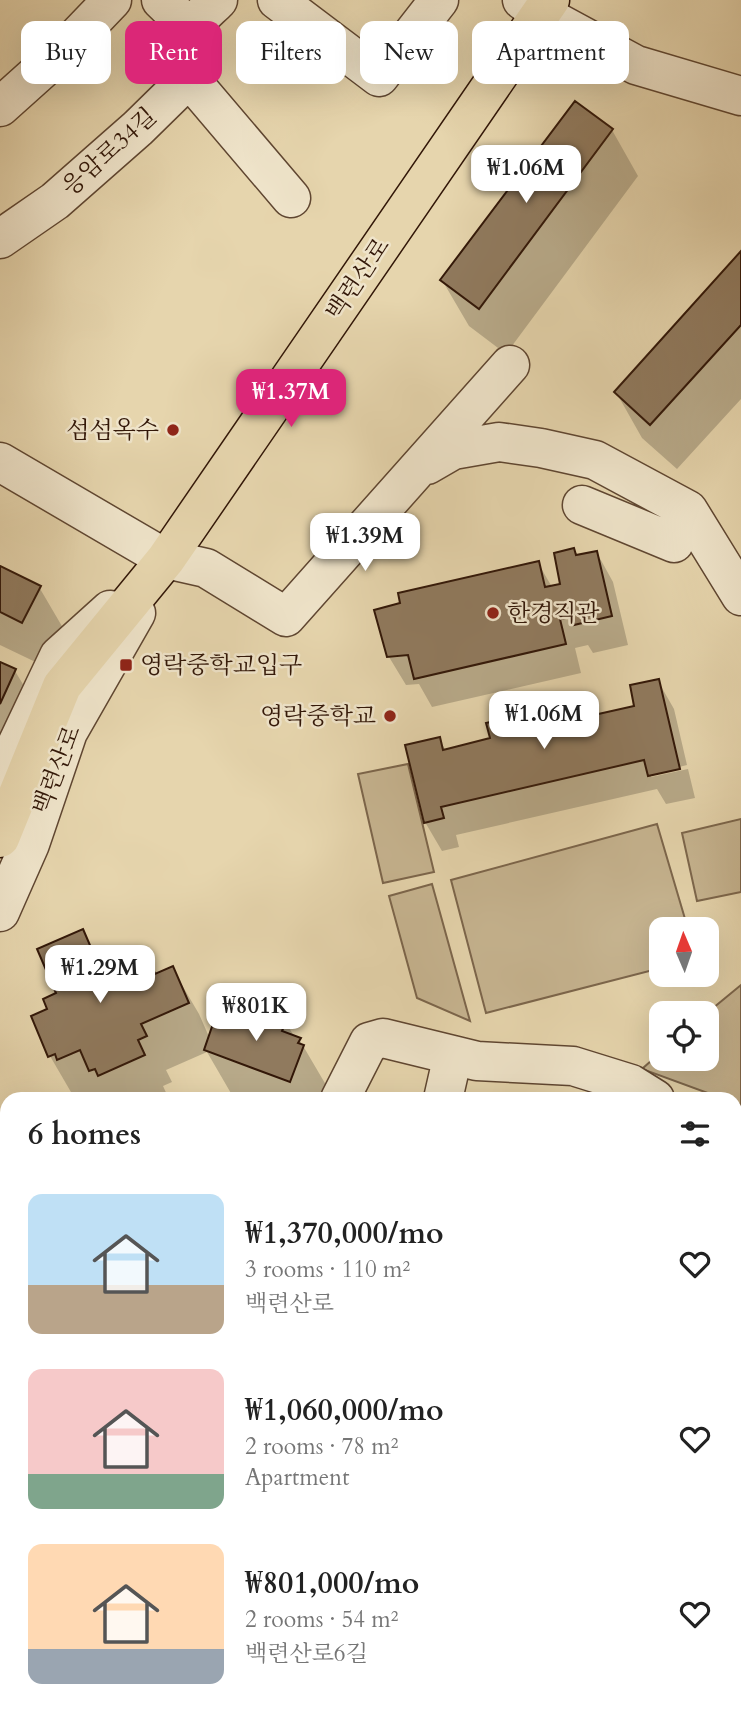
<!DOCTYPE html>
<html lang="en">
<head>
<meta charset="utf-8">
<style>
  body { margin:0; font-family:Cardo,"Noto Serif KR",serif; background:#f2f2f2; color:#222; height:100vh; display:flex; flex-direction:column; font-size:26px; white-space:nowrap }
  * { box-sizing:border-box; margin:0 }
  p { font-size:23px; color:#767676 }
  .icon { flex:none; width:38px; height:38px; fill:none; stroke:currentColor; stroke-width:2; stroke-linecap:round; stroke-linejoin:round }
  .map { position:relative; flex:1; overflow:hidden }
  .drawer { position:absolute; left:0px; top:1092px; width:742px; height:625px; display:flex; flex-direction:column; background:#fff; border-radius:21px 21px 0 0; box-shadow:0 7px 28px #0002 }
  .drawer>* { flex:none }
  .top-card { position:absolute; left:21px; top:21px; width:700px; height:63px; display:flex; gap:14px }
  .needle { width:46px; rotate:358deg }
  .tools { position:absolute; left:649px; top:917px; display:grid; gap:14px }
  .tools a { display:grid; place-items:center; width:70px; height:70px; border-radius:14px; background:#fff; box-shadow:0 7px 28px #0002; font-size:35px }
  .price { position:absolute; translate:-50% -60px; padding:0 16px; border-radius:14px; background:#fff; color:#222; font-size:23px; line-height:46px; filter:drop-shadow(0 2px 4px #0008) }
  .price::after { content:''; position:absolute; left:50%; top:42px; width:21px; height:16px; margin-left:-10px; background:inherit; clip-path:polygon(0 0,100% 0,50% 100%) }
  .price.selected { background:#db2777; color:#fff }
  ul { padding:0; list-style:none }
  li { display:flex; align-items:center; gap:21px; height:175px; padding:0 28px }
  li span { display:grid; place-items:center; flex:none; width:196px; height:140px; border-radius:14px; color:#555 }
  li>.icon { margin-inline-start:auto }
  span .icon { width:84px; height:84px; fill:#fffc; stroke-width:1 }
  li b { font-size:30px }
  h2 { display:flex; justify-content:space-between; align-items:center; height:84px; padding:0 28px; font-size:30px }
  .pill { padding:0 24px; border-radius:14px; background:#fff; box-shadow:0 7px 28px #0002; font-size:24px; line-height:63px }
  .pill.selected { background:#db2777; color:#fff }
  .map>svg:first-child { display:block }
</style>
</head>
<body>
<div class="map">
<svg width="741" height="1716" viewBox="0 0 741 1716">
  <rect width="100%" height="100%" fill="#e6d5ad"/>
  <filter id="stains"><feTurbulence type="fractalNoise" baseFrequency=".00286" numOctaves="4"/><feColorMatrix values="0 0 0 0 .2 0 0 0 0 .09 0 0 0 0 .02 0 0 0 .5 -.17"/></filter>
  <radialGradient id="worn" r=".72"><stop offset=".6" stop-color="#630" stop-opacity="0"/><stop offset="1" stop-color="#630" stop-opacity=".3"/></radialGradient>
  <path fill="#c7b591" stroke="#7c664c" stroke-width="2" d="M408,764L434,872L383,883L358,774Z
    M741,819V892L697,901L682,833Z
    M657,824L688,929H662L661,968L486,1013L451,880Z
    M432,884L470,1021L417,998L389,896Z
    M741,985V1105L735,1103V1099H724L642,1069L661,1052L662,1059H707V1013Z"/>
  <path fill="#0003" d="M575,103L612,130L638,176L506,354L469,326L442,280Z
    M741,254V399L677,469L642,438L616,392Z
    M597,553L613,582L628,645L593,653L588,645L575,648L581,673L432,707L419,684L406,685L389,657L538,563L552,587L562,585Z
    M0,568L39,587L66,633L48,668L0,645Z
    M0,664L15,671L24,686L0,738Z
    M658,681L674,709L687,765L651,774V777L688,769L695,798L666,804L657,789L456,835L459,847L442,851L425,822L439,739L446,751L492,740L571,705L580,720L636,707Z
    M82,931L94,951L99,949L111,970L118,967L126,981L155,976L172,968L199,1014L210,1039L247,1026L285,1021L295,1038L299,1039L326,1085L327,1099H242L232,1095L207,1052L166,1070L172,1082L163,1086L169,1099H107L106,1096L99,1099H75L50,1056V1010L58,994Z
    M7,1119V1288L6,1286L0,1288V1120Z
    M7,1346V1478L0,1481V1349Z"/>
  <path fill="#907a5e" stroke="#321708" stroke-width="2" d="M575,101L613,129L479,309L440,280Z
    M741,251V325L650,425L614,392Z
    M574,548L576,555L597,551L612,616L574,625L572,617L560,619L566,644L414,679L408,655L387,657L374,610L400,603L398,593L539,561L545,587L560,584L554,553Z
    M0,566L41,586L22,623L0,612Z
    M0,662L16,669L0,704Z
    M659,679L680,769L648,776L644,760L441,807L444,818L424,823L405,745L440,737L443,750L490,738L486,723L572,703L576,719L634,706L630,685Z
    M83,929L92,950L100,947L109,969L119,965L125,980L153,968L155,974L173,966L189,1003L141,1024L147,1036L138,1040L145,1055L98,1076L95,1069L89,1071L80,1050L57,1060L55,1054L48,1057L31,1016L47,1009L43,999L56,993L37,949Z
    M252,1006L287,1019L282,1031L301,1038L298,1043L304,1045L290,1082L204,1050L217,1012L246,1023Z
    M7,1115V1244L4,1236L0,1238V1118Z
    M7,1344V1388L0,1391V1347Z
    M7,1584V1645L0,1628V1587Z"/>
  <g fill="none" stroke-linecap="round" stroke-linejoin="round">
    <g stroke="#5f4631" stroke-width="41">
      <path id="minor" d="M161,0L191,29
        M218,0C203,15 177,34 180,58C181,65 186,72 189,78L291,198
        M277,0L379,77L439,0
        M522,0L540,13L636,65L741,96
        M0,107L68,46L112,0
        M0,239L55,201L138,128L189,78
        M0,462L166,559L206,568L286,617L510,365
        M427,465L453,450L499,442L541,448L595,460L688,510L741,596
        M582,505L674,543L688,510
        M0,780L59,656L110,610
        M0,912L30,844L68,732L136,613
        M340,1099L369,1042L383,1038L477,1061L573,1066L631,1084L655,1099
        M443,1099L453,1055
        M735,1151L741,1155
        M735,1688L741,1661
        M121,1716L134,1710"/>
    </g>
    <g stroke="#321708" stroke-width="41">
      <path id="major" d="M0,838L62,686L166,559L550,0"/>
    </g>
    <use href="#minor" stroke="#efe4ca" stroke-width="38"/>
    <use href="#major" stroke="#e6d5ad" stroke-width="38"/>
  </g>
  <g fill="#8f2418" stroke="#efe4ca" stroke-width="2.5">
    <circle cx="173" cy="430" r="7"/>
    <circle cx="493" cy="613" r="7"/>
    <rect x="119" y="658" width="14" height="14" rx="3.5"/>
    <circle cx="390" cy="716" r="7"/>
  </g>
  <g text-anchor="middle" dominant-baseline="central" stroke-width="5" stroke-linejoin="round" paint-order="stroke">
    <g font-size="24" fill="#321708" stroke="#efe4ca">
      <text transform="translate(109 152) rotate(-42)">응암로34길</text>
      <text transform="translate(358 279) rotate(-56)">백련산로</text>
      <text transform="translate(57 770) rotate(-69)">백련산로</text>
    </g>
    <g font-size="24" fill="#321708" stroke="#efe4ca" text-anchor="end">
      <text x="159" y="430">섬섬옥수</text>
      <text x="507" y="613" text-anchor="start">한경직관</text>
      <text x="140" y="665" text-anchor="start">영락중학교입구</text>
      <text x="376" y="716">영락중학교</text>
    </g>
  </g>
  <rect width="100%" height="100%" filter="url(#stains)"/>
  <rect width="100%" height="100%" fill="url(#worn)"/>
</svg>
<div class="tools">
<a><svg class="needle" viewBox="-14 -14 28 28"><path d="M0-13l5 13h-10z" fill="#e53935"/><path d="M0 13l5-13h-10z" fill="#767676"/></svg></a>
<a><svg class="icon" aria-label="locate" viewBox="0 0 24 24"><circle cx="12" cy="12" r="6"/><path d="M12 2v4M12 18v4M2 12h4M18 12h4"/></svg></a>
</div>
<b class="price" style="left:526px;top:205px">₩1.06M</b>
<b class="price selected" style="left:291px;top:429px">₩1.37M</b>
<b class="price" style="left:365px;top:573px">₩1.39M</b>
<b class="price" style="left:544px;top:751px">₩1.06M</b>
<b class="price" style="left:100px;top:1005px">₩1.29M</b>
<b class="price" style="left:256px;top:1043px">₩801K</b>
<div class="top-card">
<a class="pill">Buy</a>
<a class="pill selected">Rent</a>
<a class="pill">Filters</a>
<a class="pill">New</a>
<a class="pill">Apartment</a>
</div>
<section class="drawer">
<h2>6 homes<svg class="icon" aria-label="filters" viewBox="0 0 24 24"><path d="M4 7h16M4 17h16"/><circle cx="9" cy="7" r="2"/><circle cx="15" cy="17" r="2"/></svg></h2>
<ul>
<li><span style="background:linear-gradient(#bfe0f5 65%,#b9a48a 0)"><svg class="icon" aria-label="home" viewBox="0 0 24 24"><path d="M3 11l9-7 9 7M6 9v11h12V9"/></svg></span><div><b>₩1,370,000/mo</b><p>3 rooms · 110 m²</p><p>백련산로</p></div><svg class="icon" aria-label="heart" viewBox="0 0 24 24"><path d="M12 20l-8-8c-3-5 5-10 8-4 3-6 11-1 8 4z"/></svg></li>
<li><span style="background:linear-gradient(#f6c9c9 75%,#7fa58c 0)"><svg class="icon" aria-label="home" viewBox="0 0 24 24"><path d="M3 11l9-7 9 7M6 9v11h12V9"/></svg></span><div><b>₩1,060,000/mo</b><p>2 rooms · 78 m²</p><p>Apartment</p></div><svg class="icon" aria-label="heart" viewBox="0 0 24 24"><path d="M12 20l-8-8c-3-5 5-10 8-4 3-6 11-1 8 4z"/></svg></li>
<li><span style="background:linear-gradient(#ffd9b3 75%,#9aa5b1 0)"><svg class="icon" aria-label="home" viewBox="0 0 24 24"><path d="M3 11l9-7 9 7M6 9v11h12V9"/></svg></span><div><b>₩801,000/mo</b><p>2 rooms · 54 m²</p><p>백련산로6길</p></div><svg class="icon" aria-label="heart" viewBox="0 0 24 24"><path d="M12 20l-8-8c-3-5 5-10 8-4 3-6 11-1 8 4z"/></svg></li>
</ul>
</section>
</div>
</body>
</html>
